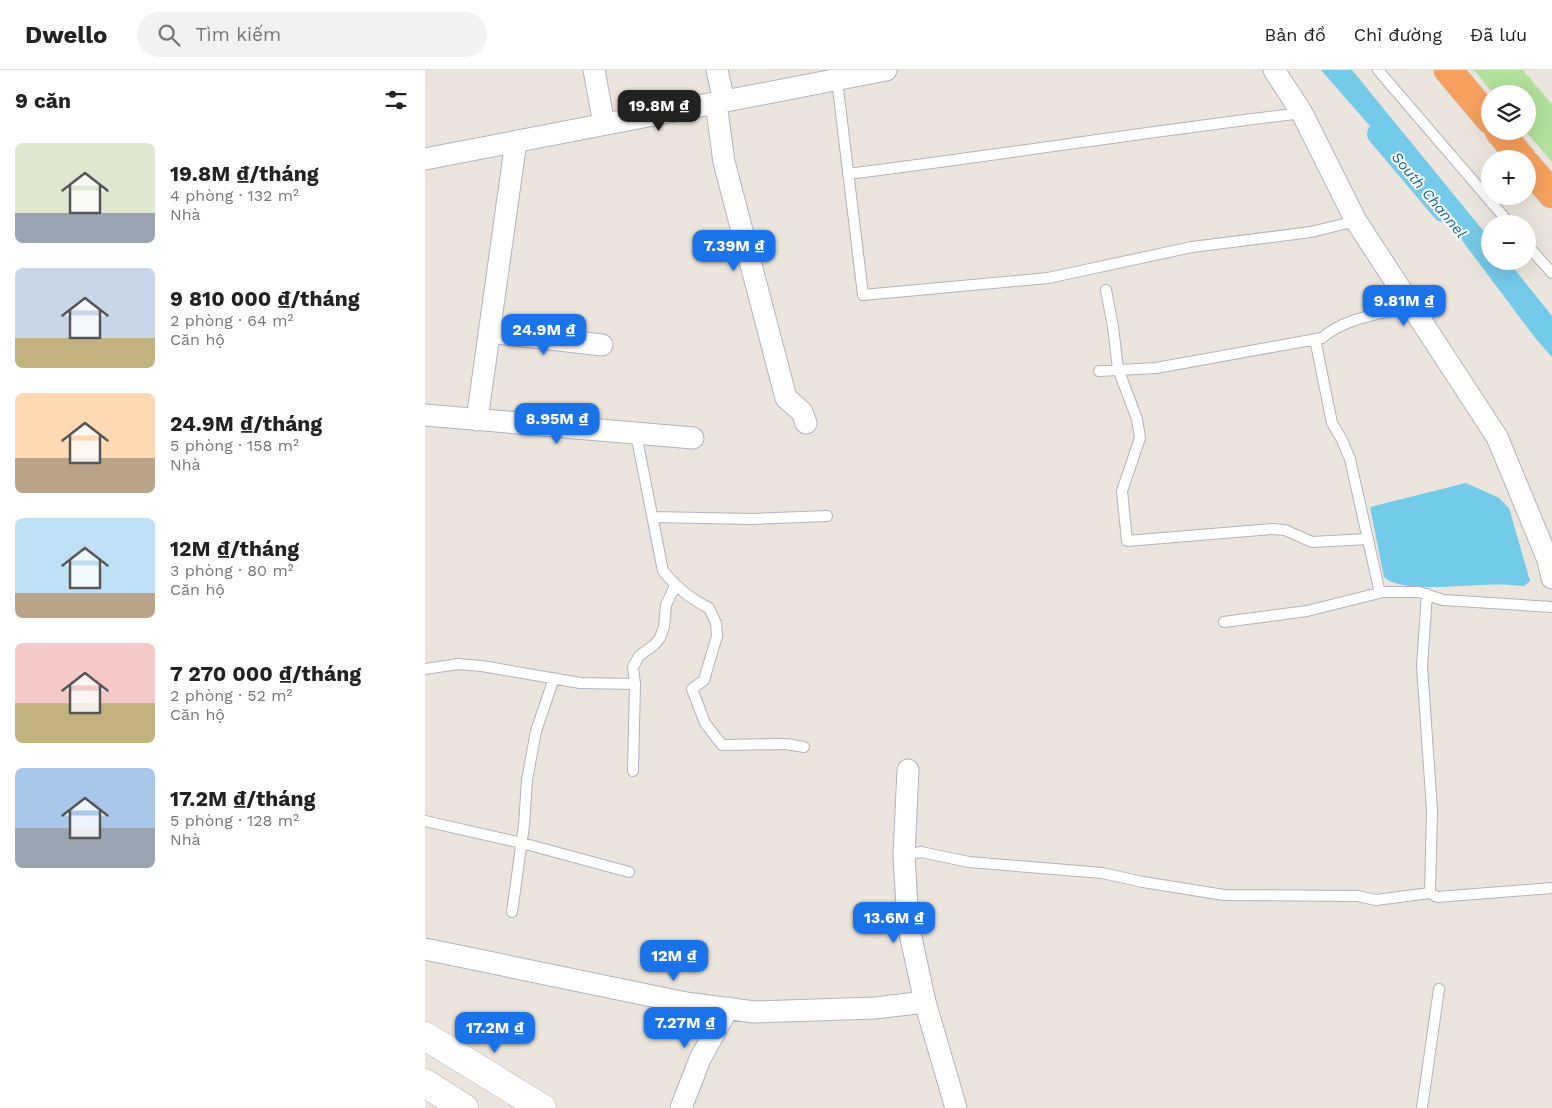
<!DOCTYPE html>
<html lang="vi">
<head>
<meta charset="utf-8">
<style>
  body { margin:0; font-family:"Work Sans",sans-serif; background:#f2f2f2; color:#222; height:100vh; display:flex; flex-direction:column; font-size:19px; white-space:nowrap }
  * { box-sizing:border-box; margin:0 }
  p { font-size:16px; color:#767676 }
  .icon { flex:none; width:28px; height:28px; fill:none; stroke:currentColor; stroke-width:2; stroke-linecap:round; stroke-linejoin:round }
  .map { position:relative; flex:1; overflow:hidden }
  .details { display:flex; flex-direction:column; background:#fff; width:425px }
  .details>* { flex:none }
  .buttons { position:absolute; left:1056px; top:15px; display:grid; gap:10px }
  .buttons a { display:grid; place-items:center; width:55px; height:55px; border-radius:50%; background:#fff; box-shadow:0 5px 20px #0002; font-size:25px }
  .price { position:absolute; translate:-50% -42px; padding:0 11px; border-radius:10px; background:#1a73e8; color:#fff; font-size:16px; line-height:32px; filter:drop-shadow(0 1px 2px #0008) }
  .price::after { content:''; position:absolute; left:50%; top:30px; width:15px; height:11px; margin-left:-8px; background:inherit; clip-path:polygon(0 0,100% 0,50% 100%) }
  .price.current { background:#222; color:#fff }
  ul { padding:0; list-style:none }
  li { display:flex; align-items:center; gap:15px; height:125px; padding:0 15px }
  li span { display:grid; place-items:center; flex:none; width:140px; height:100px; border-radius:8px; color:#555 }
  li>.icon { margin-inline-start:auto }
  span .icon { width:60px; height:60px; fill:#fffc; stroke-width:1 }
  li b { font-size:21px }
  h2 { display:flex; justify-content:space-between; align-items:center; height:60px; padding:0 15px; font-size:21px }
  header { display:flex; align-items:center; gap:30px; box-sizing:border-box; height:70px; padding:0 25px; background:#fff; border-bottom:1px solid #e0e0e0 }
  header strong { font-size:24px }
  nav { display:flex; gap:28px; margin-inline-start:auto; font-size:18px }
  .search { width:350px; height:45px; background:#f2f2f2; display:flex; align-items:center; gap:12px; box-sizing:border-box; padding:0 18px; border-radius:28px; color:#767676; font-size:19px }
  main { display:flex; flex:1; min-height:0 }
  .map>svg:first-child { display:block }
</style>
</head>
<body>
<header>
<strong>Dwello</strong>
<div class="search"><svg class="icon" aria-label="search" viewBox="0 0 24 24"><circle cx="10" cy="10" r="6"/><path d="M15 15l6 6"/></svg>Tìm kiếm</div>
<nav><a>Bản đồ</a><a>Chỉ đường</a><a>Đã lưu</a></nav>
</header>
<main>
<section class="details">
<h2>9 căn<svg class="icon" aria-label="filters" viewBox="0 0 24 24"><path d="M4 7h16M4 17h16"/><circle cx="9" cy="7" r="2"/><circle cx="15" cy="17" r="2"/></svg></h2>
<ul>
<li><span style="background:linear-gradient(#dfe7d0 70%,#9aa5b1 0)"><svg class="icon" aria-label="home" viewBox="0 0 24 24"><path d="M3 11l9-7 9 7M6 9v11h12V9"/></svg></span><div><b>19.8M ₫/tháng</b><p>4 phòng · 132 m²</p><p>Nhà</p></div></li>
<li><span style="background:linear-gradient(#c9d6e8 70%,#c2b280 0)"><svg class="icon" aria-label="home" viewBox="0 0 24 24"><path d="M3 11l9-7 9 7M6 9v11h12V9"/></svg></span><div><b>9 810 000 ₫/tháng</b><p>2 phòng · 64 m²</p><p>Căn hộ</p></div></li>
<li><span style="background:linear-gradient(#ffd9b3 65%,#b9a48a 0)"><svg class="icon" aria-label="home" viewBox="0 0 24 24"><path d="M3 11l9-7 9 7M6 9v11h12V9"/></svg></span><div><b>24.9M ₫/tháng</b><p>5 phòng · 158 m²</p><p>Nhà</p></div></li>
<li><span style="background:linear-gradient(#bfe0f5 75%,#b9a48a 0)"><svg class="icon" aria-label="home" viewBox="0 0 24 24"><path d="M3 11l9-7 9 7M6 9v11h12V9"/></svg></span><div><b>12M ₫/tháng</b><p>3 phòng · 80 m²</p><p>Căn hộ</p></div></li>
<li><span style="background:linear-gradient(#f6c9c9 60%,#c2b280 0)"><svg class="icon" aria-label="home" viewBox="0 0 24 24"><path d="M3 11l9-7 9 7M6 9v11h12V9"/></svg></span><div><b>7 270 000 ₫/tháng</b><p>2 phòng · 52 m²</p><p>Căn hộ</p></div></li>
<li><span style="background:linear-gradient(#a9c7e8 60%,#9aa5b1 0)"><svg class="icon" aria-label="home" viewBox="0 0 24 24"><path d="M3 11l9-7 9 7M6 9v11h12V9"/></svg></span><div><b>17.2M ₫/tháng</b><p>5 phòng · 128 m²</p><p>Nhà</p></div></li>
</ul>
</section>
<div class="map">
<svg width="1127" height="1038" viewBox="0 0 1127 1038">
  <rect width="100%" height="100%" fill="#ece5dd"/>
  <path fill="#b3e09c" d="M1049,0H1098L1127,34V92L1100,61H1102V24H1069Z"/>
  <path fill="#74cae9" d="M896,0H927L1065,169V191H1083L1127,246V287L1111,269L991,109Z
    M1041,413L1074,428L1084,438L1105,511L1099,516C1086,515 1073,514 1060,515C1038,515 975,523 959,507L945,437Z"/>
  <g fill="none" stroke-linecap="round" stroke-linejoin="round">
    <path stroke="#74cae9" stroke-width="22" d="M953,64L1018,141"/>
    <g stroke="#b0b3bd" stroke-width="12">
      <path id="service" d="M953,0L1085,154
        M412,10L438,225L623,208L767,177L886,162L931,151
        M423,104C575,85 725,61 877,43
        M1102,175L1127,203
        M681,220L688,257L693,299L712,349L715,368L697,421L702,471L848,459L860,460L887,472L943,469
        M890,269L907,353L917,370L925,389L954,519L958,522
        M674,301L731,298L897,268C921,247 957,244 987,236
        M211,364L238,501C252,518 265,529 284,538L291,553L292,566L279,610L267,619L280,653L297,675L361,674L379,677
        M228,447L327,449L402,446
        M1002,524L997,596L1007,740L1005,823
        M799,552L882,541L958,522H994L1018,530L1127,537
        M0,599L33,594L57,596L155,613L210,614
        M208,701L210,614L208,597L214,586L229,575L235,568L239,557L241,535L250,516
        M0,751L97,773L204,802
        M479,785L496,782L544,792L677,803L718,812L799,825L932,826L951,830L1005,823L1012,827L1127,818
        M87,842L99,755L102,710L111,661L129,608
        M997,1038L1014,919"/>
    </g>
    <g stroke="#b0b3bd" stroke-width="23">
      <path id="minor" d="M169,0L179,54
        M292,0L299,31
        M849,0L877,43L931,151L1072,367L1123,490L1127,508
        M291,33L299,92L361,328L377,342L381,353
        M0,89L461,0
        M64,262L177,275
        M0,345L268,368
        M52,350L91,71
        M483,700L479,785L483,854L500,932L531,1038
        M0,879L261,933L329,942L450,938L500,932
        M256,1038L275,989L303,938"/>
    </g>
    <g stroke="#b0b3bd" stroke-width="29">
      <path id="secondary" d="M0,966L117,1038
        M0,1013L39,1038"/>
    </g>
    <g stroke="#c3c3c3" stroke-width="29">
      <path id="motorway" d="M1023,0L1065,50
        M1074,61L1097,89
        M1102,95L1127,124"/>
    </g>
    <use href="#service" stroke="#fff" stroke-width="10"/>
    <use href="#minor" stroke="#fff" stroke-width="21"/>
    <use href="#secondary" stroke="#fff" stroke-width="28"/>
    <use href="#motorway" stroke="#f7a05d" stroke-width="28"/>
  </g>
  <g text-anchor="middle" dominant-baseline="central" stroke-width="4" stroke-linejoin="round" paint-order="stroke">
    <g font-size="15" font-style="italic" fill="#136895" stroke="#fff">
      <text transform="translate(1004 125) rotate(50)">South Channel</text>
    </g>
  </g>
</svg>
<div class="buttons">
<a><svg class="icon" aria-label="layers" viewBox="0 0 24 24"><path d="M12 4l9 5-9 5-9-5zM3 14l9 5 9-5"/></svg></a>
<a>+</a>
<a>−</a>
</div>
<b class="price current" style="left:234px;top:62px">19.8M ₫</b>
<b class="price" style="left:309px;top:202px">7.39M ₫</b>
<b class="price" style="left:979px;top:257px">9.81M ₫</b>
<b class="price" style="left:119px;top:286px">24.9M ₫</b>
<b class="price" style="left:132px;top:375px">8.95M ₫</b>
<b class="price" style="left:469px;top:874px">13.6M ₫</b>
<b class="price" style="left:249px;top:912px">12M ₫</b>
<b class="price" style="left:260px;top:979px">7.27M ₫</b>
<b class="price" style="left:70px;top:984px">17.2M ₫</b>
</div>
</main>
</body>
</html>
